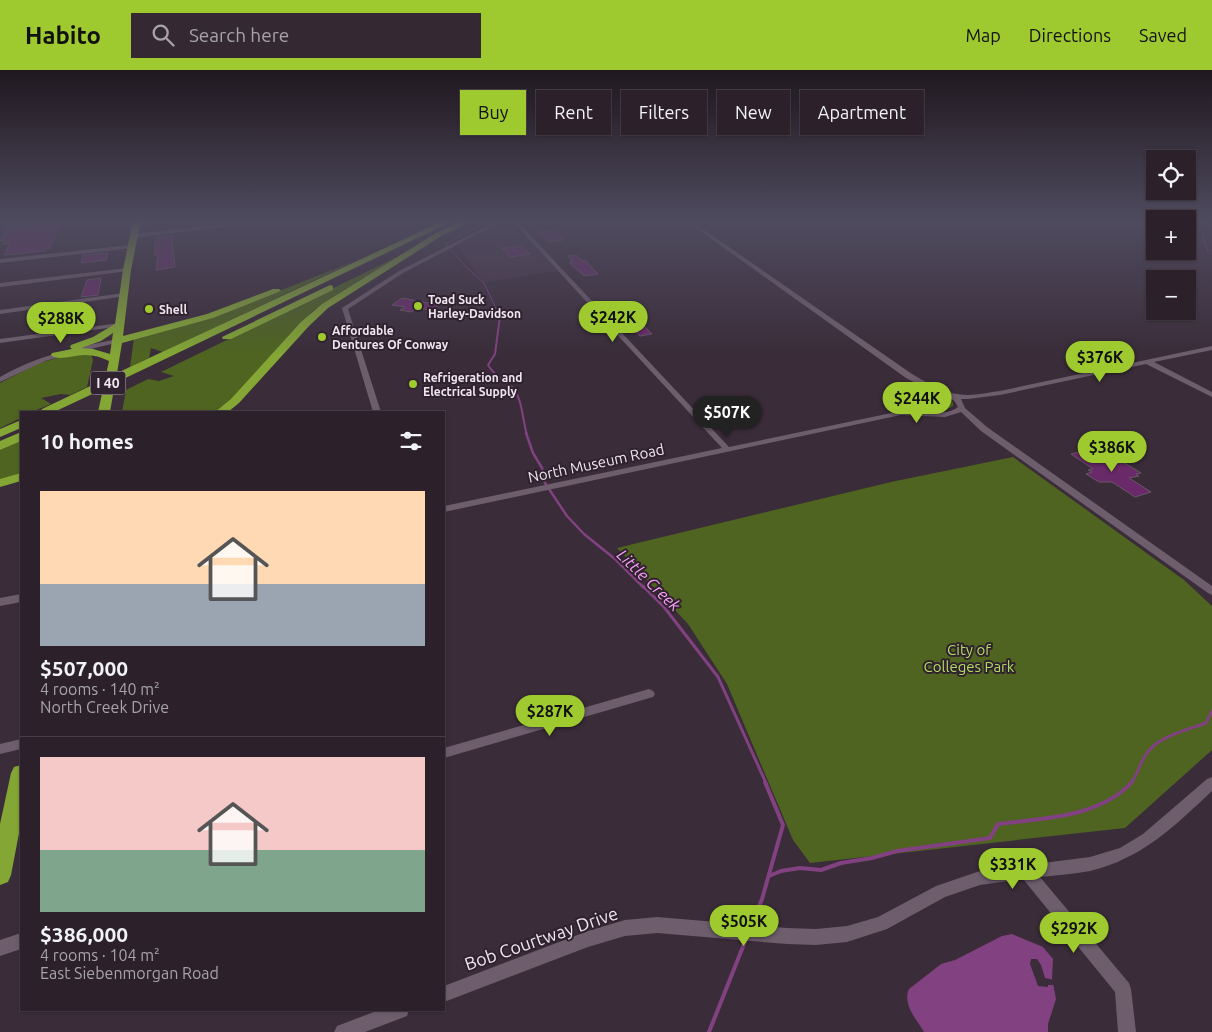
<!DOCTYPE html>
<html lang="en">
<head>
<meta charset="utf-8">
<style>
  body { margin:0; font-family:Ubuntu,sans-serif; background:#342933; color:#f1f3f6; height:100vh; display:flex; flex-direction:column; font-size:19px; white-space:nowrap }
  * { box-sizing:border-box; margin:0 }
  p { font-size:16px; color:#a6a3a9 }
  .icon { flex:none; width:28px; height:28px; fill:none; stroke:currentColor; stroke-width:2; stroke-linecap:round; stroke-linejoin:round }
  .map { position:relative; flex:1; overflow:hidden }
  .details { position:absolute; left:20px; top:341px; width:425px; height:600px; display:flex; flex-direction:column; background:#2c212b; border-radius:0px; box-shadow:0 1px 4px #0004,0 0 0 1px #483e47 }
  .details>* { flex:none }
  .banner { position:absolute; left:460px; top:20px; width:475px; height:45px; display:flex; gap:10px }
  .buttons { position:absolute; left:1146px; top:80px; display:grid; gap:10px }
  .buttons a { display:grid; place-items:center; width:50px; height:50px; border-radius:0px; background:#2c212b; box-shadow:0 1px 4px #0004,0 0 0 1px #483e47; font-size:25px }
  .price { position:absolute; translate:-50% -42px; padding:0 11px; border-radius:18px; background:#9eca2f; color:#111; font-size:16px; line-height:32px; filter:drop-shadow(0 1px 2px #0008) }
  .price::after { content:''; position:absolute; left:50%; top:30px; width:15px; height:11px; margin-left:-8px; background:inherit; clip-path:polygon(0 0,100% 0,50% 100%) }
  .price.on { background:#222; color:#fff }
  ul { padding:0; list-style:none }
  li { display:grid; align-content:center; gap:10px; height:265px; padding:0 20px }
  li+li { border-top:1px solid #483e47 }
  li span { display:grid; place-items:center; height:155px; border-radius:0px; color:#555 }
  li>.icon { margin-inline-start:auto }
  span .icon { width:90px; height:90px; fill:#fffc; stroke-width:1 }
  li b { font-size:21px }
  h2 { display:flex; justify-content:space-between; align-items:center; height:60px; padding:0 20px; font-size:21px }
  .chip { padding:0 18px; border-radius:0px; background:#2c212b; box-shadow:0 1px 4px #0004,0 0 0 1px #483e47; font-size:18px; line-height:45px }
  .chip.on { background:#9eca2f; color:#111 }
  header { display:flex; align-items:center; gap:30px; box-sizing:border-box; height:70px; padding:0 25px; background:#9eca2f; color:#111 }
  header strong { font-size:24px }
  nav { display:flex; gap:28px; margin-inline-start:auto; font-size:18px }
  .search { width:350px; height:45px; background:#342933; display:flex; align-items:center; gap:12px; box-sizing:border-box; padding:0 18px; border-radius:0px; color:#a6a3a9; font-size:19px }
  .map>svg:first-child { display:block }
</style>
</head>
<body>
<header>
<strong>Habito</strong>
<div class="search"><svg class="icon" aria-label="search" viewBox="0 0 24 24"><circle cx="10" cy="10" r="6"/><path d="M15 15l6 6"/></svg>Search here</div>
<nav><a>Map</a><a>Directions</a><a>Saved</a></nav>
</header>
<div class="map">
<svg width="1212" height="962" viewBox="0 0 1212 962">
  <rect width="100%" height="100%" fill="#3a2c39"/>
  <path fill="#473446" d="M508,150L558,201L484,212L458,178V176Z"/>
  <path fill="#4e6420" d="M405,183L336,225L314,240L230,331L215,342H122L126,320L148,309L159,311L174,306L161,302Z
    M355,191L163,282L151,278L149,288L130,297L134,268L209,249Z
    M72,284H91L93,290L87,317L70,325L61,324L41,328L51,334L32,342H21V348L0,358V313L39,293Z
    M933,325L944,327L953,332V336C944,343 931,340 923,333L922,329Z
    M21,370V404L0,410V380Z
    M1013,387L1184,510L1212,536V680L1125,758L810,793L793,770L727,614L688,554L617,478L891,412Z"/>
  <path fill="#824181" d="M1012,864L1043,877L1053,889L1052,908L1056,929L1048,954V962H924C917,950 902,934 909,919L941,894L955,890L1002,866Z"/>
  <path fill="#3a2c39" d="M1031,889H1037L1041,895L1045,908L1055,910L1056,915H1048V917L1038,916L1030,894Z"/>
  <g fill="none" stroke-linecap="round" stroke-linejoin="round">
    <path stroke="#824181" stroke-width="1" d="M489,150L446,174L465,196L484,213L499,245
      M1202,165L1208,181
      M1210,183L1212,184"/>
    <path stroke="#824181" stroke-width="2" d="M499,243L500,246L495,284L488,295C496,308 501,307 511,316C523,328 522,349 527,365"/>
    <path stroke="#824181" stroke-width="2.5" d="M526,363L533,383L542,398L545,413L567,446L584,464L615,489L644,518"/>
    <path stroke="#824181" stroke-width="3" d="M643,516L664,537L718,607L766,713
      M1131,713C1138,704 1139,695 1145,686C1155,667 1187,660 1206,653L1212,641"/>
    <path stroke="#824181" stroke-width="4" d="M769,806L781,801L800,798L821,800L841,793L872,788L897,781L990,768L998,754C1043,748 1099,748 1132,712
      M751,857L762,829L783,755L765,712
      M709,962L746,869"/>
  </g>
  <path fill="#6a2a6a" stroke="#675766" d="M62,150L50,178H46L45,181L4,185L10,173L3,174L5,170L0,171L7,159H14L16,155Z
    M553,160L563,170L549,172L539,162Z
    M172,165V179L173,178L175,197L156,200L158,185H154L156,167Z
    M522,176L530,184L510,187L502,178Z
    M108,183L106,190L81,193L83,185Z
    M576,185L582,191L585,190L598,204L585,206L576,199L569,192H573L568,186Z
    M101,208L98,225L81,227L87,210Z
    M402,228L439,235L432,240L417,238L411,242L400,240L405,237L392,235Z
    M94,243L91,254L80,256L83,245Z
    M644,256L652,264L640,266L632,258Z
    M1087,380L1110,395L1123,392L1141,403L1136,404L1139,406L1129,408L1151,422L1135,427L1112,412H1099L1086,404L1092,402L1088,400L1093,399L1071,384Z"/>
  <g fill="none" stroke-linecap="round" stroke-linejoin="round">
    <path fill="#6e5e6d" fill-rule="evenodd" d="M263,150H279L133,168L130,166L133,164Z
      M499,150H505L403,203L348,239L381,342H373L342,238L399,201Z
      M511,150H516L729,377L901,341H920L910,333V325L927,319L906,308L685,150H690L912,304C929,314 947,325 968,325C978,325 990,322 1000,321L1212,276V280L1154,292L1212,322V327L1146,294L1000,325L968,329H961L965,338L987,357L1212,516V525L1208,523L981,361L961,342L945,347L901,345L444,442V436L722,378ZM929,323C940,324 953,325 958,337C946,347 929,340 918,332V326Z
      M131,175L134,177L133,178L0,193V189Z
      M127,198L129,199V201L0,217V213Z
      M124,223L127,225L126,226L0,244V240Z
      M120,253L123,255L122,256L0,273V269Z
      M118,269L121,271L120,272L74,283L45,291L0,312V307C36,286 77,277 118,269Z
      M21,524V532L0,536V528Z
      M649,619L653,621L655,624L653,627L444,688V678Z
      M21,669V679L0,684V674Z
      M1212,707V721C1175,756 1141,789 1090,801C1074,804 1056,805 1040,807L1129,913L1131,919L1136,962H1118L1115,922L1023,809L980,815L945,827L887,859L847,872L816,875L787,874L657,863L625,866L588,877L444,932V916L588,861L625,850L657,847L787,858L816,859L847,856L878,847L936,816L980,801L1090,787L1120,778L1143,764L1207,709Z
      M21,863V879L0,886V870Z
      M379,940H409L407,946L365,962H334L337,956Z"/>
    <path fill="#83a635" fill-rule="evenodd" d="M133,150H141L131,200L123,266L207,244L273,219H279L281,221L213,248L122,273L117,303L445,150H455L115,313L110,342H98L103,319L54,342H40L42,339L105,309L109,291C101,287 94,285 86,285C76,284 58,292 51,285L52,283L72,279L70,277L71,275L93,267L115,254L123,200ZM113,263L110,284L93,279L81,278L101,271Z
      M464,150H474L443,165L328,238L309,256L239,333L228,342H215L231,329L301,252L322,234L436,163Z
      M330,215L333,216V220L231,269H223L222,267Z
      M21,350V358L0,367V359Z
      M21,362V371L0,380V371Z
      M21,403V411L0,417V409Z
      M21,695V753L11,805L8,812L0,815V754L11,703L14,697Z"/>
  </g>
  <linearGradient id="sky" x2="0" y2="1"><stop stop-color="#20181f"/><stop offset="0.53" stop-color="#4f4b5f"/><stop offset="1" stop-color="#4f4b5f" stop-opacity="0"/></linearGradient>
  <rect width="1212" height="285" fill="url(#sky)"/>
  <g fill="#9eca2f" stroke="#30222f" stroke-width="2">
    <circle cx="418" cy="236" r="5"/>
    <circle cx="149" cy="239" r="5"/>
    <circle cx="322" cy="267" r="5"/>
    <circle cx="413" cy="314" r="5"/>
  </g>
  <g text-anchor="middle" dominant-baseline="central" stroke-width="4" stroke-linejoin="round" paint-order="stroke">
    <g font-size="12" font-weight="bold" fill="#f0e6ef" stroke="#30222f" text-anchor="start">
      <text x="428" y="229">Toad Suck<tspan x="428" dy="14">Harley-Davidson</tspan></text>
      <text x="159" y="239">Shell</text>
      <text x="332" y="260">Affordable<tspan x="332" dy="14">Dentures Of Conway</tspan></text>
      <text x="423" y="307">Refrigeration and<tspan x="423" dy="14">Electrical Supply</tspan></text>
    </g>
    <rect fill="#30222f" stroke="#b6abb5" stroke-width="1" x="90.5" y="301.5" width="35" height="23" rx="4"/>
    <g font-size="14" font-weight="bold" fill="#f0e6ef">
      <text x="108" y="313">I 40</text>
    </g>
    <g font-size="15" fill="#f0e6ef" stroke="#30222f">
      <text transform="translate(596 393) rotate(-12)">North Museum Road</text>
    </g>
    <g font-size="15" fill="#b3db62" stroke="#30222f">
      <text x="969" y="579">City of<tspan x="969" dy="17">Colleges Park</tspan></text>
    </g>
    <g font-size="16" font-style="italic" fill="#fca0f9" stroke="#30222f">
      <text transform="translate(649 510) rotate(44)">Little Creek</text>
    </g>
    <g font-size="18" fill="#f0e6ef" stroke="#30222f">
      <text transform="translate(541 868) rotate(-19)">Bob Courtway Drive</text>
    </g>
  </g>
</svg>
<div class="buttons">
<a><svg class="icon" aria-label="locate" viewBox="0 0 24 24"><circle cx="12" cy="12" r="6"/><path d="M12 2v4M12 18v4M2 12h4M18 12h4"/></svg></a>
<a>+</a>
<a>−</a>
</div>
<b class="price" style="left:613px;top:273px">$242K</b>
<b class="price" style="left:61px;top:274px">$288K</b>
<b class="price" style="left:1100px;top:313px">$376K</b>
<b class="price" style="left:917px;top:354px">$244K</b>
<b class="price on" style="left:727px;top:368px">$507K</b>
<b class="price" style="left:1112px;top:403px">$386K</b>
<b class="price" style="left:550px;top:667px">$287K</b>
<b class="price" style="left:1013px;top:820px">$331K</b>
<b class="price" style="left:744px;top:877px">$505K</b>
<b class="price" style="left:1074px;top:884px">$292K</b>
<div class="banner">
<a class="chip on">Buy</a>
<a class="chip">Rent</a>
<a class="chip">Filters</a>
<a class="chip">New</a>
<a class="chip">Apartment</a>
</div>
<section class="details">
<h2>10 homes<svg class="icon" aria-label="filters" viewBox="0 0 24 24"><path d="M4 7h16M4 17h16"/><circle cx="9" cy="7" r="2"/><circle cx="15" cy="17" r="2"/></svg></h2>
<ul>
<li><span style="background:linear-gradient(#ffd9b3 60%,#9aa5b1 0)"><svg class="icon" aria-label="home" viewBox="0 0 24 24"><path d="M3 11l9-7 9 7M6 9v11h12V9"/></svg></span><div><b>$507,000</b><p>4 rooms · 140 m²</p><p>North Creek Drive</p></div></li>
<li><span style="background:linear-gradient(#f6c9c9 60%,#7fa58c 0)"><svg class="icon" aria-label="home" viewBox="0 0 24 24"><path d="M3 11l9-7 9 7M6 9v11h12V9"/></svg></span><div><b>$386,000</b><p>4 rooms · 104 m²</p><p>East Siebenmorgan Road</p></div></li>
</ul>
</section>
</div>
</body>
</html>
